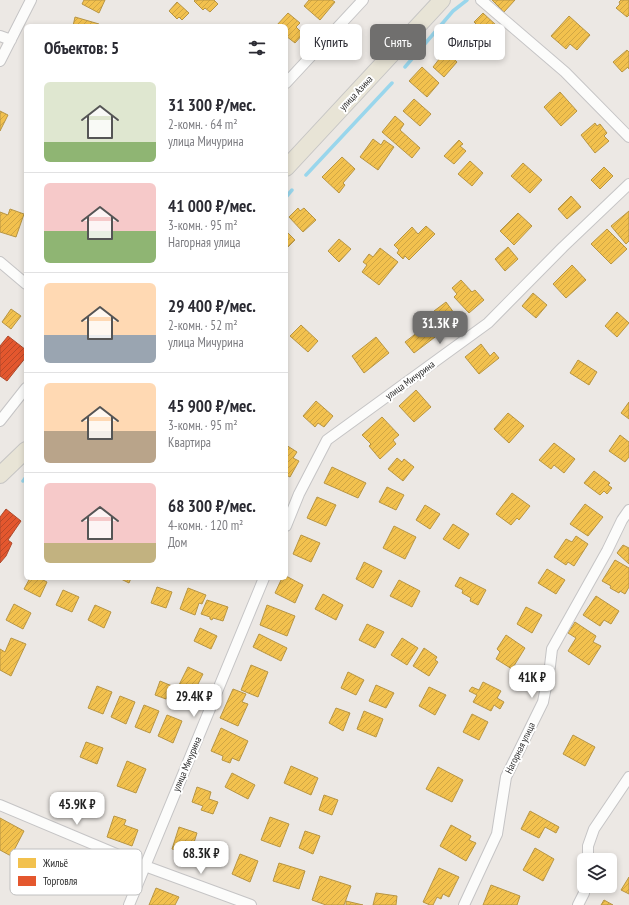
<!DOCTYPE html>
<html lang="ru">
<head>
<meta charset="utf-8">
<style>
  body { margin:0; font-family:"PT Sans Narrow",sans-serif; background:#f7f7f7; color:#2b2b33; height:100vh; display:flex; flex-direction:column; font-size:15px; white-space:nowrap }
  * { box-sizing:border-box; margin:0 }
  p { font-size:13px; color:#7c7c81 }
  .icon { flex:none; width:22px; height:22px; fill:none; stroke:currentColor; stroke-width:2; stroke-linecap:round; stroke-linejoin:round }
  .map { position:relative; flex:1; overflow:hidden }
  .panel { position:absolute; left:24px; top:24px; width:264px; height:556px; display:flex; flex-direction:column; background:#fff; border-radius:6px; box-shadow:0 2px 6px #0003 }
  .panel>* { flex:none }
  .hud { position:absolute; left:300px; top:24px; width:269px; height:36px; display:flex; gap:8px }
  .fabs { position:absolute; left:577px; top:853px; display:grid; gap:8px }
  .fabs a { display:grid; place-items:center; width:40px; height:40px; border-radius:6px; background:#fff; box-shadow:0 2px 6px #0003; font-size:20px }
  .price { position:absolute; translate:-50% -34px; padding:0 9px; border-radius:8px; background:#fff; color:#222; font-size:13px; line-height:26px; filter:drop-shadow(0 1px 2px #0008) }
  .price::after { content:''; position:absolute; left:50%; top:24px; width:12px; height:9px; margin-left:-6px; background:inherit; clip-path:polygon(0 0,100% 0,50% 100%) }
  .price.current { background:#706f6e; color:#fff }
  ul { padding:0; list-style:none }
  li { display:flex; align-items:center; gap:12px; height:100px; padding:0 20px }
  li+li { border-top:1px solid #e1e1e2 }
  li span { display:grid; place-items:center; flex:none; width:112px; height:80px; border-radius:6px; color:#555 }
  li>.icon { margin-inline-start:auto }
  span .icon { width:48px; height:48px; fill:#fffc; stroke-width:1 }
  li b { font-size:17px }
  h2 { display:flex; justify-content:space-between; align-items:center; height:48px; padding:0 20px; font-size:17px }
  .chip { padding:0 14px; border-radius:6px; background:#fff; box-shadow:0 2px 6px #0003; font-size:14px; line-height:36px }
  .chip.current { background:#706f6e; color:#fff }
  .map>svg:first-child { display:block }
</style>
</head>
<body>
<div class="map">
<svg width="629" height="905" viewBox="0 0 629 905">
  <defs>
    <pattern id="homes-hatch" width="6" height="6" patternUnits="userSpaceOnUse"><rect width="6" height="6" fill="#f2c14e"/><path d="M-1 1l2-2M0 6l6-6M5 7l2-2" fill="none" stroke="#d0a644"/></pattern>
    <pattern id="shops-hatch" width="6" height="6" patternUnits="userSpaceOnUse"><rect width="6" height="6" fill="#e4572e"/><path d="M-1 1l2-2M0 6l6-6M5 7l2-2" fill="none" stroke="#b94828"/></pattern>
  </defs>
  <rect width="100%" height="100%" fill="#ece8e4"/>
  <path fill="url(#homes-hatch)" stroke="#b79544" d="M84,0H105L99,13L82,4Z
    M195,0H214L218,4L210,12L205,8L203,10L194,1Z
    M309,0H332L335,2L320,20L304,6Z
    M492,0H515L504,12Z
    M621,0H629V15L627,17L616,8L620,4L619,2Z
    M177,2L189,13L182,20L179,17L177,19L169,11Z
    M288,13L300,23L296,27L303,34L295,43L286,36V26H276Z
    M483,13L497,26L487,35L474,22Z
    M569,16L590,35L577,50L570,44L566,49L551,36Z
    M75,17L99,24L98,26H73Z
    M443,49L457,62L444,77L433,67L440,58L437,55Z
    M627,50L629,52V69L628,67L622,72L613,62Z
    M422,67L439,83L427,97L409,81Z
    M560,92L577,111L561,126L544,107Z
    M414,99L431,114L420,126L403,111Z
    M0,111L8,115L0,131Z
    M395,116L404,124L400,130L420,148L412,158L382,132Z
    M595,123L597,126L600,124L607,133L604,136L609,141L595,153L581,135Z
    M373,139L381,145L384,140L394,147L378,170L360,157Z
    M459,140L463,144L460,146L466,151L454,164L444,156Z
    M342,157L355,169L343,183L345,185L339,193L322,177Z
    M470,161L483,173L472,186L458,174Z
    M523,163L542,180L530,193L511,176Z
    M604,167L613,176L600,189L591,180Z
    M571,196L581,207L567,219L558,209Z
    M298,208L300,211L304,208L316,220L303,232L289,217Z
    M10,209L24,214L16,237L0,232V212L8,215Z
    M629,211V241L626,244L611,226Z
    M518,213L532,226L514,245L500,231Z
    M426,226L435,234L409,260L405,256L403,259L397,253L399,250L394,245L412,227L418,234Z
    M607,229L627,249L611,264L591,244Z
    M286,231L295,240L286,249Z
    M339,239L351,249L339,262L328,251Z
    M508,247L518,259L505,271L495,259Z
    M380,248L398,262L379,285L362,272L367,265L363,262L369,254L373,257Z
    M572,265L586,280L566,298L553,284Z
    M461,280L472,292L475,290L484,300L469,313L454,297L457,294L452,288Z
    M533,293L547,305L536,318L522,306Z
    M446,302L457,317L446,326L434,311Z
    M11,309L21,316L11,329L2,322Z
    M617,312L629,323L617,337L605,326Z
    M427,318L439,334L414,353L405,342L423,328L420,323Z
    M301,325L318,341L308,352L290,336Z
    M376,337L389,353L364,373L352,356Z
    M481,344L490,356L494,352L499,358L479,374L465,357Z
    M578,360L597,372L589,385L570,373Z
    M416,390L431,407L414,422L399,406Z
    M316,401L333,416L324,427L318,423L315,427L303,416Z
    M629,402V419L621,413Z
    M508,413L524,426L509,443L494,429Z
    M382,417L399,435L393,440L396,444L380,459L369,446L371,444L362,435Z
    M620,435L629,442V457L625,462L609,451Z
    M554,443L575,459L564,473L554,465L551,469L539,460Z
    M286,445L297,452L293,458L299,461L290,477L286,475Z
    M397,458L402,462L404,459L414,467L403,481L388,469Z
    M332,467L366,483L358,498L324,483Z
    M594,471L610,483L608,485L612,488L607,494L604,491L600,495L584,483Z
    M387,487L404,495L396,510L379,502Z
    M512,493L530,506L519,520L517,518L511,525L496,514Z
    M317,497L336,505L326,526L307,518Z
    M585,504L603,517L588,536L570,524Z
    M425,505L440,514L430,529L416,520Z
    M453,524L469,534L459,549L443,539Z
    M394,526L416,537L405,559L383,548Z
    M301,535L320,543L311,562L293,554Z
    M576,536L588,544L574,566L568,562L566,565L554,557L566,539L572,542Z
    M623,545L629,548V564L617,553Z
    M615,560L629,568V587L625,594L620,591L619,593L610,588L611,586L602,581Z
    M364,562L382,571L373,588L356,579Z
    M547,569L565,580L556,594L538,583Z
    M286,576L303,585L295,603L275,593L282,578H286Z
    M460,577L486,590L478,605L470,601L471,598L462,593L463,590L455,586Z
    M30,578H39L47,582L40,597L24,589Z
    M119,578H131L129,583Z
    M399,580L420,591L412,607L390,596Z
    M157,587L172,592L166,608L151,603Z
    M188,588L206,595L202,604L199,603L195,615L180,609Z
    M63,590L79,597L72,612L56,605Z
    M323,594L343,605L336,620L315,609Z
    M596,596L619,611L611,624L604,620L600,626L583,615Z
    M207,600L228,607L223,621L213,618L212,620L210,619V617L201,614Z
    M14,604L31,613L23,629L6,620Z
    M95,605L111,612L104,628L88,620Z
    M267,605L295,616L287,636L260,625Z
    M526,607L542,615L532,633L517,624Z
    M575,622L596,636L593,642L601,646L589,665L568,651L576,638L568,633Z
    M367,624L384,632L375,648L359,640Z
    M200,628L217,636L211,649L194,641Z
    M259,634L287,648L281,661L253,647Z
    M506,635L525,648L512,669L496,659L500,652L497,649Z
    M11,638L26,644L11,676L0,670V649L5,652Z
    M402,638L418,648L407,665L391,655Z
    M424,648L437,657L435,660L438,662L429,676L413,666Z
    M251,665L268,672L258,697L241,690Z
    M188,667L203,674L191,698L176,691Z
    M348,672L364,680L356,695L341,688Z
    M160,681L172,686L166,699L155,695Z
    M483,682L501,691L497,698L504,702L500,709L494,705L491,711L473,702L477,695L469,691L472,687L479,690Z
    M376,685L394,693L386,708L369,701Z
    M97,686L112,692L103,714L88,708Z
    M429,687L446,695L435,715L419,706Z
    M233,689L246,694L242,702L248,704L238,726L220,718Z
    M120,696L135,702L126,724L111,717Z
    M144,705L159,711L150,733L135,727Z
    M336,708L350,713L343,731L329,723Z
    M364,711L383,719L376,737L357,729Z
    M472,714L488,722L479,740L463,732Z
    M167,715L182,721L173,743L158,736Z
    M221,728L248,741L239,761L232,758L230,763L222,760L223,756L211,751Z
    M573,735L595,747L585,766L563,754Z
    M86,742L103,748L97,764L80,757Z
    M127,761L146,769L136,793L117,786Z
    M291,766L318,778L311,795L284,783Z
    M438,767L463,780L452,802L426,789Z
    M232,773L255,785L248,799L225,787Z
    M197,787L211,792L209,799L218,802L213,814L201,810L203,806L192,802Z
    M324,795L338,800L332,815L319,810Z
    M530,811L559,827L556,833L545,827L539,838L521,829Z
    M114,816L126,820L124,825L138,830L132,846L107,837Z
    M270,817L289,824L280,847L261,840Z
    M0,818L24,831L11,856L0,850Z
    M451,825L471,836L469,840L476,843L466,861L440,846Z
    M179,827L197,833L190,855L172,849Z
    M305,831L320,836L313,854L299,848Z
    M535,848L554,859L543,881L523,870Z
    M240,854L258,861L250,882L232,874Z
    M279,863L305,871L299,889L273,881Z
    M439,868L459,877L449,897L443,894L441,899L437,897L433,905H430L423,902Z
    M320,876L351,886L344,905H326L312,900Z
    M629,877V894L621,890Z
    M491,885L520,896L517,905H483Z
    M156,888L179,897L175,905H149Z
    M376,893L397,896L396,905H373Z
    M604,900L613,905H601Z
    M346,901L363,905H346Z"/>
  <path fill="url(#shops-hatch)" stroke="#ad4b2e" d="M8,336L26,350V357L7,381L0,376V346Z
    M6,509L21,521L8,540L12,543L6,556L0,563V517Z"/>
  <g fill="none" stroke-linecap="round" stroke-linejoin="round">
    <path stroke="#99d6ec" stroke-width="3.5" d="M405,67L453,11L467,0
      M306,175L392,83
      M286,197L292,190
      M23,481L26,477"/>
    <g stroke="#c5c4c5" stroke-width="12">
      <path id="street" d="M481,0L565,72L629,137
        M0,36L11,40
        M0,61L31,0
        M286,83L363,0
        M0,262L26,284
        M0,421L26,388
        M286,526L299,494L327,440L488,323L563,247L629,184
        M0,805L145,866L251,905
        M588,860V846L594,829L629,777
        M129,905L264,578
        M464,905L497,834L506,777L543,702L550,666L552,649L607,551L622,520L629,510
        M578,905L584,893L585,886"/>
    </g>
    <g stroke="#c6c5c4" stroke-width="18">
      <path id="primary" d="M286,168L442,0
        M0,475L26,450"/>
    </g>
    <use href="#street" stroke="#fcfcfb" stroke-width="10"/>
    <use href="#primary" stroke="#e8e4d6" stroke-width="16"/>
  </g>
  <g text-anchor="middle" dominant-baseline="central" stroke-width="4" stroke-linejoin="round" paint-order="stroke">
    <g font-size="10" fill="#2e2e2e" stroke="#fff">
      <text transform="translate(356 93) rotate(-47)">улица Азина</text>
      <text transform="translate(410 380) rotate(-36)">улица Мичурина</text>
      <text transform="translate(520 748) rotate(-64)">Нагорная улица</text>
      <text transform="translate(187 764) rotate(-67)">улица Мичурина</text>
    </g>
  </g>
  <rect x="10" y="849" width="132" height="46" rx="6" fill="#fff" stroke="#c0c0c0" stroke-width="1"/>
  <rect x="18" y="858" width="18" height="10" fill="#f2c14e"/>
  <rect x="18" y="876" width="18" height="10" fill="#e4572e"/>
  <g font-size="11" fill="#2e2e2e">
    <text x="43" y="867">Жильё</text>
    <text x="43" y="885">Торговля</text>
  </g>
</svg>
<div class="fabs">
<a><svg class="icon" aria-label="layers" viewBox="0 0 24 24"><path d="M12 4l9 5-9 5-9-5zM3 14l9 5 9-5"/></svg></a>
</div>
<b class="price current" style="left:440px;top:345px">31.3K ₽</b>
<b class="price" style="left:532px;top:699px">41K ₽</b>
<b class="price" style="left:194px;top:718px">29.4K ₽</b>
<b class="price" style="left:77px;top:826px">45.9K ₽</b>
<b class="price" style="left:201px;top:875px">68.3K ₽</b>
<div class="hud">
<a class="chip">Купить</a>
<a class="chip current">Снять</a>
<a class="chip">Фильтры</a>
</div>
<section class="panel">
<h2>Объектов: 5<svg class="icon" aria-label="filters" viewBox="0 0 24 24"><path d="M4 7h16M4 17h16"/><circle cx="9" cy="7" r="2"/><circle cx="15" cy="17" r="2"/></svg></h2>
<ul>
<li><span style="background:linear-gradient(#dfe7d0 75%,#8fb573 0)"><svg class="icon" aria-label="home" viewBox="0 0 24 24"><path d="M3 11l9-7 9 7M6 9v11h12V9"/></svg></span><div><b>31 300 ₽/мес.</b><p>2-комн. · 64 m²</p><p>улица Мичурина</p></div></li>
<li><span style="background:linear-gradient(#f6c9c9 60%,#8fb573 0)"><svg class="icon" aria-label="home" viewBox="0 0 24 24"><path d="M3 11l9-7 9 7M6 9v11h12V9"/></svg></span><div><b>41 000 ₽/мес.</b><p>3-комн. · 95 m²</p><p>Нагорная улица</p></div></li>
<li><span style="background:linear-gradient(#ffd9b3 65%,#9aa5b1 0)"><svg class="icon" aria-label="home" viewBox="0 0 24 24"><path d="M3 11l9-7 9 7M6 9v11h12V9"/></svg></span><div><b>29 400 ₽/мес.</b><p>2-комн. · 52 m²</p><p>улица Мичурина</p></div></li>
<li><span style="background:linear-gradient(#ffd9b3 60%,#b9a48a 0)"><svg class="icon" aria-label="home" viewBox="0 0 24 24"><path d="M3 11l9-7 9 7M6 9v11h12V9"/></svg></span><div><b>45 900 ₽/мес.</b><p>3-комн. · 95 m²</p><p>Квартира</p></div></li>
<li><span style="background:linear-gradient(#f6c9c9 75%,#c2b280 0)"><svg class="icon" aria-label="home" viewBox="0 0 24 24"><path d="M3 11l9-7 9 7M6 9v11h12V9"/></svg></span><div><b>68 300 ₽/мес.</b><p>4-комн. · 120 m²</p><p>Дом</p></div></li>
</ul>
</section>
</div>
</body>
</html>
